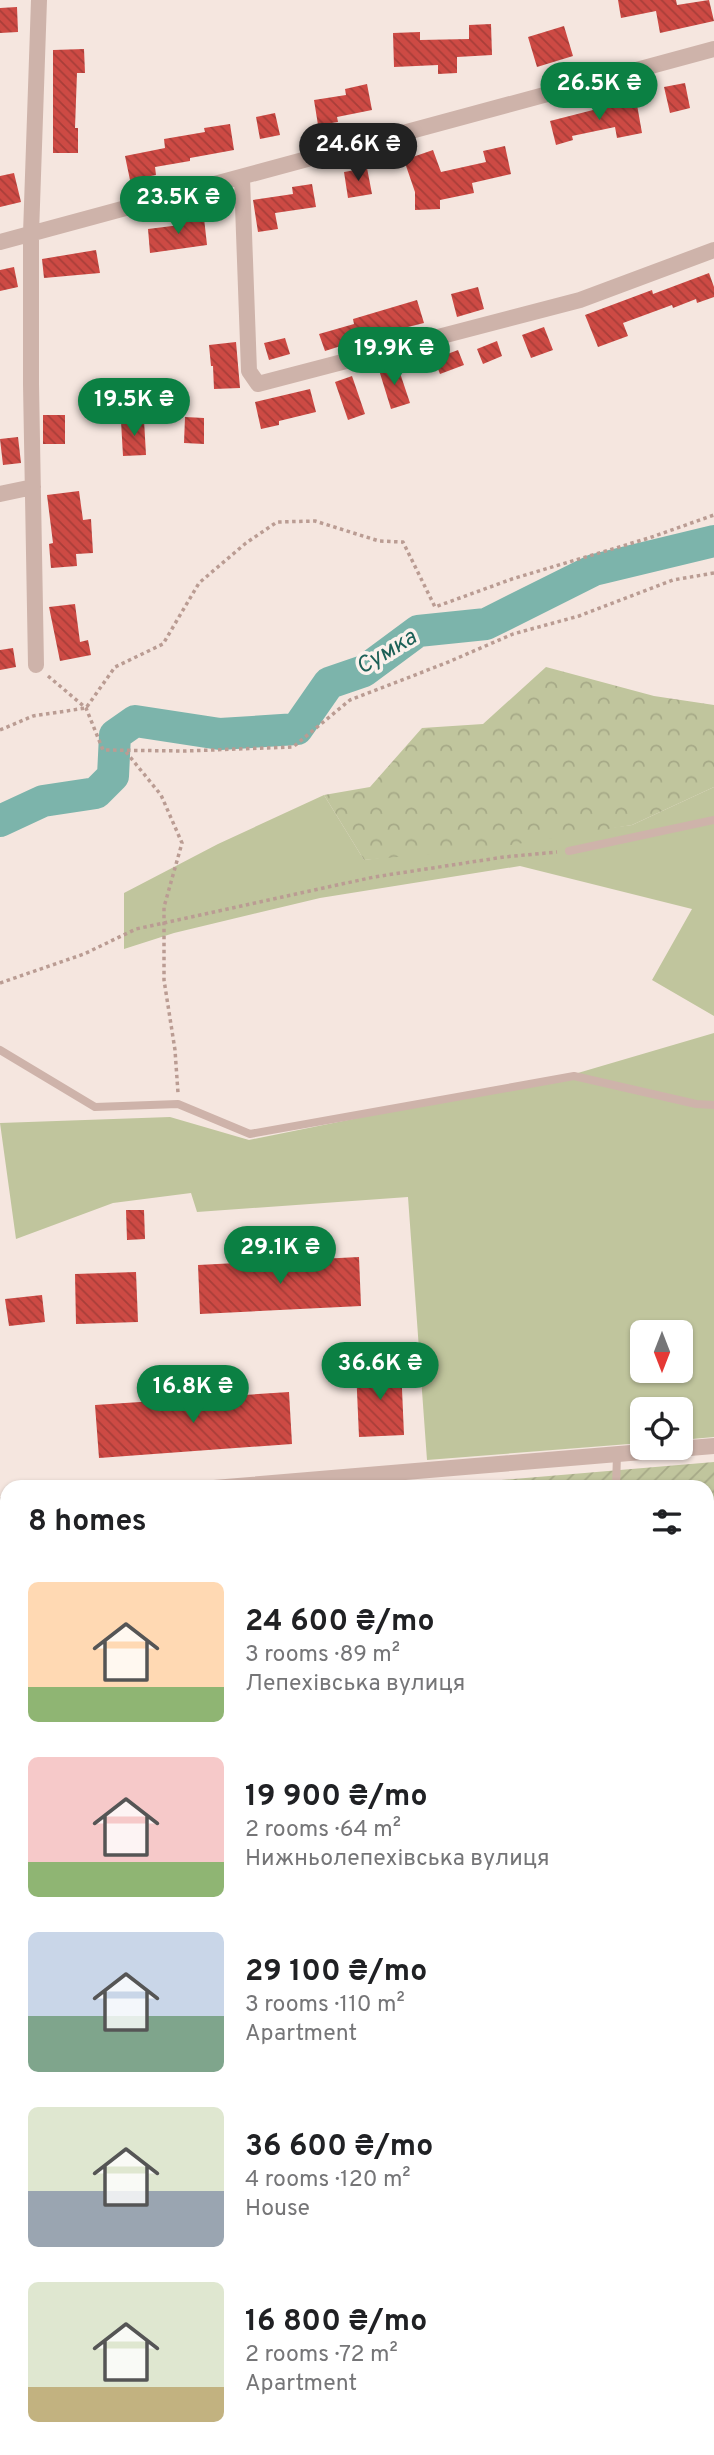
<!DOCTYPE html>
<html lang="en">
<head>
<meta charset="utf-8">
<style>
  body { margin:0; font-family:Overpass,sans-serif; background:#f2f2f2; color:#202124; height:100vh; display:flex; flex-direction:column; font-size:26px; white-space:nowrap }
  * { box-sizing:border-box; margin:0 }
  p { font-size:23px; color:#757577 }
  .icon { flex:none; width:38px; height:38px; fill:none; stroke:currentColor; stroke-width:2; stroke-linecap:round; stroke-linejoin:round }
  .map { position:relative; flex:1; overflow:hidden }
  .drawer { position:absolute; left:0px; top:1480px; width:714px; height:975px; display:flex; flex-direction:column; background:#fff; border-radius:21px 21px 0 0; box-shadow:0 2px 5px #0004 }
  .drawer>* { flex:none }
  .needle { width:46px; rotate:180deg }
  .buttons { position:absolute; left:630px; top:1320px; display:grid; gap:14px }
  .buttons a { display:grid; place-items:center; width:63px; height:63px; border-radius:10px; background:#fff; box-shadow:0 2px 5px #0004; font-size:35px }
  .price { position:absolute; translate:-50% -60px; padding:0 16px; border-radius:24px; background:#0b8043; color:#fff; font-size:23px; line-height:46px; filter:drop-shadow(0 2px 4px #0008) }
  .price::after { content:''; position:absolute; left:50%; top:42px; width:21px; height:16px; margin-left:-10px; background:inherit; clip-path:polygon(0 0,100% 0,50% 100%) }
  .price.on { background:#222; color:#fff }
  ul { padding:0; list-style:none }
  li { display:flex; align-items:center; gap:21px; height:175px; padding:0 28px }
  li span { display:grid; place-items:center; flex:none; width:196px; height:140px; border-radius:10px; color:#555 }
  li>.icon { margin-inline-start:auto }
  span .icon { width:84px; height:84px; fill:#fffc; stroke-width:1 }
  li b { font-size:30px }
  h2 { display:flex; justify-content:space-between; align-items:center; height:84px; padding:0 28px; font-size:30px }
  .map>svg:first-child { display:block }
</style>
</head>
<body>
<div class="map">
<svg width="714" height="2455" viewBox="0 0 714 2455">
  <defs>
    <pattern id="forest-crowns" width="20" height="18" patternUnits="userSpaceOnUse" patternTransform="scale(1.75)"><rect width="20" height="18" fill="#c0c59d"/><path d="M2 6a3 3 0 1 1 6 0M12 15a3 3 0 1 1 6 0" fill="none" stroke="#a6a987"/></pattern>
    <pattern id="garden-furrows" width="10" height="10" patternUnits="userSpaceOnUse" patternTransform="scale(1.75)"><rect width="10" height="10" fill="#c0c59d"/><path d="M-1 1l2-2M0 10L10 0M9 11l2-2" fill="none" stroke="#a6a987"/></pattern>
    <pattern id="building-back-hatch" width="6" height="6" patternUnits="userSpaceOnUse" patternTransform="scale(1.75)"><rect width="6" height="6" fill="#cd4a44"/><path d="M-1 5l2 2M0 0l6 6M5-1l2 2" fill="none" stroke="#a83e39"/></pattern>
  </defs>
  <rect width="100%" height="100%" fill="#f5e6df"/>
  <path fill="#c0c59d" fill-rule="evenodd" d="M714,787V1016L652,980L692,909L520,866L320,898L174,933L124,949V893L218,844L324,795L364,860L632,825Z
    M714,1033V1437L681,1440V1409H642V1443L427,1460L408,1197L197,1212L191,1193L113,1203L16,1239L0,1123L170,1117L249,1140L571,1075ZM642,1332H681V1370H642Z"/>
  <path fill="url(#forest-crowns)" d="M546,667L654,696L714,705V787L632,825L486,849L364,860L324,795L370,787L422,728L483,724Z"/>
  <path fill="url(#garden-furrows)" d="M714,1462V2128L707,2123V1488H407Z"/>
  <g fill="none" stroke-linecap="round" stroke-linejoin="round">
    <path stroke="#7cb4ab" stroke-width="32" d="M0,821L43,801L96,793L113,776L115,735L135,721L220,734L297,729L329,683L364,671L418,631L486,624L594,570L714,541"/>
  </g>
  <path fill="url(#building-back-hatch)" d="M618,0H676L677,5L709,0L714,21L660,33L656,11L621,18Z
    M17,7L18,32L0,33V8Z
    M491,24L492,55L457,57V73L438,74V65L394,67L393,33L420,32V40L469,39V25Z
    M564,26L573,56L537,67L528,37Z
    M84,49L85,73H77L75,128H78V153H53V50Z
    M685,83L690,108L670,113L664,87Z
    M367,84L372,110L337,117L338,122L318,125L314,100L346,95L345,89Z
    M636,99L642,133L617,138L615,127L572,136L573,140L556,145L550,121Z
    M275,113L280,135L260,139L256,117Z
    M230,124L234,150L190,158V161L155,167L156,175L130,180L125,156L165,148L164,139L205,132L204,128Z
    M505,146L511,174L472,183L474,193L440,200V209L415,210V192L404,160L433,150L441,172L486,162L483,151Z
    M367,168L372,194L348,198L344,172Z
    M14,173L21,202L0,207V176Z
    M312,184L316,207L275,213L278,229L258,232L253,200L293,194L292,187Z
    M204,218L207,245L150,253L148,229L180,225L179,220Z
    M96,250L100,273L44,278L42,259Z
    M14,267L18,287L0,291V270Z
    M709,273L714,287V297L697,303L696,299L673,308L672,305L623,323L628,336L598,347L585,315L652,290L653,294Z
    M478,287L484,309L457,317L451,294Z
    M417,300L424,323L344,343V345L325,351L319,334L354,324L353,319Z
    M544,327L553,350L531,358L522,335Z
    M285,338L290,354L269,360L264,343Z
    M497,341L502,356L483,364L477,349Z
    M236,342L240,388L214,389L213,366H211L209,345Z
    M458,350L464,365L440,374L434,359Z
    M397,364L410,403L391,409L379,370Z
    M352,376L365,414L348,420L335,382Z
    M310,389L316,412L279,421V425L261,429L255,402Z
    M43,415H65V444H43Z
    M185,417L204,418V444L184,443Z
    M144,420L146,455L123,456L121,421Z
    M18,437L21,463L3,465L0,439Z
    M79,491L83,520L91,519L93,553L76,554L77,566L51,568L49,544L53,543L47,495Z
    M75,604L80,642L88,640L91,655L60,661L49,607Z
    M13,648L16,667L0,670V650Z
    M126,1210H144L145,1239L127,1240Z
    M359,1257L361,1306L200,1314L198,1265Z
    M136,1272L138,1322L76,1324L75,1274Z
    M42,1295L45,1322L9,1326L5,1299Z
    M401,1366L404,1435L359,1437L356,1369Z
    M289,1392L292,1444L99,1458L95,1405Z"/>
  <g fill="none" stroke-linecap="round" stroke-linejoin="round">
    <path stroke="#ba9c93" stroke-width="3.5" stroke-dasharray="3.5 3.5" stroke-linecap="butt" d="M48,676L86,708L103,750L184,751L293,747L350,700L446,663L513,634L579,616L673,580L714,573
      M0,730L33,716L86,708L115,667L163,644L199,583L246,543L277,522L315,521L379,541L403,542L435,607L512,579L649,538L714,515
      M126,752L161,795L182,843L164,907V980L175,1050L178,1093
      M0,983L84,954L136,929L374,877L504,857L557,852"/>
    <path stroke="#ceb3aa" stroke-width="8" d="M569,851L714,820
      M0,1050L95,1107L178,1104L250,1134L574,1076L696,1104L714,1105
      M616,1488L617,1454
      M707,1599H714
      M707,1783H714
      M707,1850L714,1855
      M0,1864H7
      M0,1988H7
      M707,2041L714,2046
      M0,2441L7,2432
      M238,2455L242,2448
      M584,2455L589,2448"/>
    <path stroke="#ceb3aa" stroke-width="16" d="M242,178L249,371L258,384L580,300L714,250
      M0,242L714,49
      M0,494L33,487
      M36,665L31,384V234L39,0
      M214,1488L714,1446
      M0,1505H7"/>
    <path stroke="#7e5f5a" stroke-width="18" d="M0,2174L7,2179
      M366,2448L374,2455"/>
  </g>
  <g text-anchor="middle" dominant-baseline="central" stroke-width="7" stroke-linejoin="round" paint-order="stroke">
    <g font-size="23" font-style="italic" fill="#1c6057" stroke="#fbf1ec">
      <text transform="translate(387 653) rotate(-31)">Сумка</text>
    </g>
  </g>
</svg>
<div class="buttons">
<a><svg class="needle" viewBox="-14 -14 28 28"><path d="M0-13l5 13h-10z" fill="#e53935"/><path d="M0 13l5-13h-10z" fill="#757577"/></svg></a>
<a><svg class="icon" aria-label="locate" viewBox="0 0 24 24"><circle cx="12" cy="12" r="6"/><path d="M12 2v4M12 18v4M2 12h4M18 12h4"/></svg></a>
</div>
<b class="price" style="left:599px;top:122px">26.5K ₴</b>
<b class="price on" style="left:358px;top:183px">24.6K ₴</b>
<b class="price" style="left:178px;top:236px">23.5K ₴</b>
<b class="price" style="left:394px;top:387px">19.9K ₴</b>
<b class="price" style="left:134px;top:438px">19.5K ₴</b>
<b class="price" style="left:280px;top:1286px">29.1K ₴</b>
<b class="price" style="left:380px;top:1402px">36.6K ₴</b>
<b class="price" style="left:193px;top:1425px">16.8K ₴</b>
<section class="drawer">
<h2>8 homes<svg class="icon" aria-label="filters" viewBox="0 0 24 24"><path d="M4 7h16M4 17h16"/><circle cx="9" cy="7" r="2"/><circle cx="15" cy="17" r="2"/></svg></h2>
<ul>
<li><span style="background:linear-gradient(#ffd9b3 75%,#8fb573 0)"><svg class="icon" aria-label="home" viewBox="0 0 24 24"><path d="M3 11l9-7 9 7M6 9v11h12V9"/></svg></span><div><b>24 600 ₴/mo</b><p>3 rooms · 89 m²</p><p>Лепехівська вулиця</p></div></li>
<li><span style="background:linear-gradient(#f6c9c9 75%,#8fb573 0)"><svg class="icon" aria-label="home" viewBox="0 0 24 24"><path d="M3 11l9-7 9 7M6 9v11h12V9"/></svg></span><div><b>19 900 ₴/mo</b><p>2 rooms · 64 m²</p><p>Нижньолепехівська вулиця</p></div></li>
<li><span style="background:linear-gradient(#c9d6e8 60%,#7fa58c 0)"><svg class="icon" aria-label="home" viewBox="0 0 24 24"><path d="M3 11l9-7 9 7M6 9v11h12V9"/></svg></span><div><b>29 100 ₴/mo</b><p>3 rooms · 110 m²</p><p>Apartment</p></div></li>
<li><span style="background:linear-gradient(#dfe7d0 60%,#9aa5b1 0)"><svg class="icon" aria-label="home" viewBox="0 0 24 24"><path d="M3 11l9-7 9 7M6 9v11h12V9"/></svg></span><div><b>36 600 ₴/mo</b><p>4 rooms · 120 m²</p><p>House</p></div></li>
<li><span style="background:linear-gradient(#dfe7d0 75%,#c2b280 0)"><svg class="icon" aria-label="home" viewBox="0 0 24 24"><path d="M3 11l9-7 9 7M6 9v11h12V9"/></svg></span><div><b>16 800 ₴/mo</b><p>2 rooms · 72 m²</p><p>Apartment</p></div></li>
</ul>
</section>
</div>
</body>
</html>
